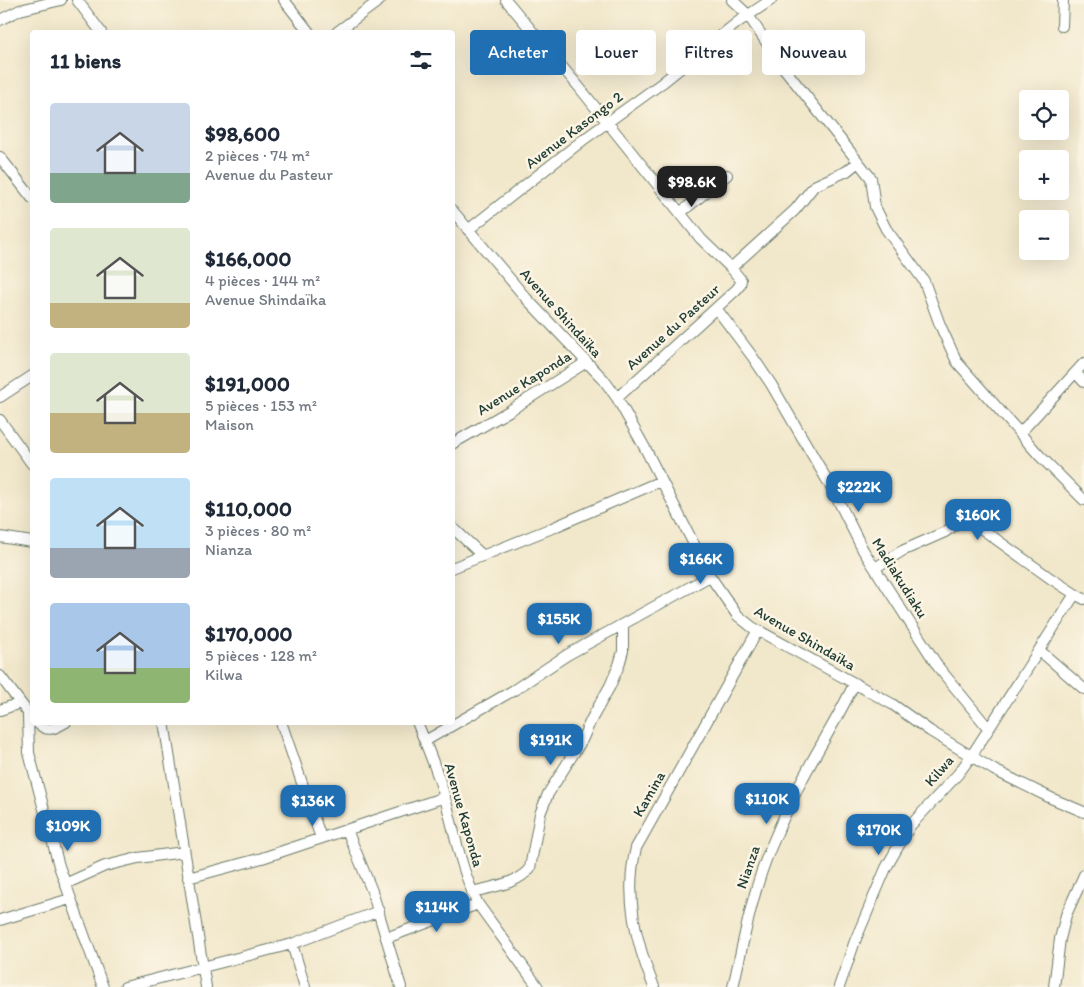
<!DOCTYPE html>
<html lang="fr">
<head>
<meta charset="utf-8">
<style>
  body { margin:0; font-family:Itim,sans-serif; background:#f6f6f7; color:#1f2937; height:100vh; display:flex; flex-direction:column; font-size:19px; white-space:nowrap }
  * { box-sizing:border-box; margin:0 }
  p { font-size:16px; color:#747a83 }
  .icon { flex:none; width:28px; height:28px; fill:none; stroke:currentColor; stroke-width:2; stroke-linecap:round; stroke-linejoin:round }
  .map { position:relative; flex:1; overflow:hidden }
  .details { position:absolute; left:30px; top:30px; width:425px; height:695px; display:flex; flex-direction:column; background:#fff; border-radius:5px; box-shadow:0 5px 20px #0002 }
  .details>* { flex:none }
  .guide { position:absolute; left:470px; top:30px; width:475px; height:45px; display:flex; gap:10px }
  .tools { position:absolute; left:1019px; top:90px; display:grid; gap:10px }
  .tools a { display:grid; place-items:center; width:50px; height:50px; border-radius:5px; background:#fff; box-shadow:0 5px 20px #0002; font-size:25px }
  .price { position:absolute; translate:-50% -42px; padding:0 11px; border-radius:10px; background:#1f6fb2; color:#fff; font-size:16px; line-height:32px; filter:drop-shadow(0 1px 2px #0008) }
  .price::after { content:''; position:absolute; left:50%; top:30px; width:15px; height:11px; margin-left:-8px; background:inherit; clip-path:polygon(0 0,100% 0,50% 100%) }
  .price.selected { background:#222; color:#fff }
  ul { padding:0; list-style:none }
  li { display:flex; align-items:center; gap:15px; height:125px; padding:0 20px }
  li span { display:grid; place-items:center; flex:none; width:140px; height:100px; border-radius:5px; color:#555 }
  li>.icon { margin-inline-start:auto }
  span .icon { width:60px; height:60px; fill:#fffc; stroke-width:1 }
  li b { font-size:21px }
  h2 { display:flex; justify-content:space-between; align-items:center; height:60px; padding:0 20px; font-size:21px }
  .chip { padding:0 18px; border-radius:5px; background:#fff; box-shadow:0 5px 20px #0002; font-size:18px; line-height:45px }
  .chip.selected { background:#1f6fb2; color:#fff }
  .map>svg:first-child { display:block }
</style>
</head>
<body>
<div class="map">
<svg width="1084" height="987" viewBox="0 0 1084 987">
  <rect width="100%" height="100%" fill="#fcf5e5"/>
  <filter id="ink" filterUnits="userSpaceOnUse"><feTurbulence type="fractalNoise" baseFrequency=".02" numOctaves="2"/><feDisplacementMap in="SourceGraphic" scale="10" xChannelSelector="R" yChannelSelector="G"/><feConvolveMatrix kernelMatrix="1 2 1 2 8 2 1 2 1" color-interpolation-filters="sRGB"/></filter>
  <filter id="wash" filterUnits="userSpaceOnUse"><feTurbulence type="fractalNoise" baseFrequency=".0096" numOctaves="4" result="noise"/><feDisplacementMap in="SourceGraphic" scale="20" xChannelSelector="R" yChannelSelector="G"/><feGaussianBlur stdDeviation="1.12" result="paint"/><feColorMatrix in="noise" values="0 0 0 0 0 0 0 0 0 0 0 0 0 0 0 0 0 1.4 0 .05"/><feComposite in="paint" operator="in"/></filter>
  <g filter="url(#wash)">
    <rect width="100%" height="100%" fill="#f1e7ca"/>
  </g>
  <g filter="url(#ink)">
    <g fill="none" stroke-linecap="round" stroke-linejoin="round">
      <g stroke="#687868" stroke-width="12">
        <path id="minor" d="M77,0L101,32
          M284,0L309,32
          M506,0L579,87L701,239L731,268L741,280L740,285L736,290L617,398
          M732,0L748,15L783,67L871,178L875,207L886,229L924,281L940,325L957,362L1039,455L1084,500
          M0,20L20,10L61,0
          M1062,26L1063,0
          M337,32L380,0
          M0,157L32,198
          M452,210L525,297L604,380L617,398L646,450L710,576L737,615L752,627L892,704L930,731L994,770L1053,799L1084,812
          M680,213L727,175
          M468,230L583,140L662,83L738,22L771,0
          M731,268L795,210L814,186L847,171L858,162
          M716,308L752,356L771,384L834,492L863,550L939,668L989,729
          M1076,373L1084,382
          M0,397L32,376
          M0,420L32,464
          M1020,433L1084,363
          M452,444L509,411L585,363
          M452,527L483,556
          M0,537L32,542
          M452,568L552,528L661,481
          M875,568L902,551L945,532L961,521L968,519L1050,578L1075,594
          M1039,650L1084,689
          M0,676L32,718
          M0,710L20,703
          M28,715L29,753L59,866L103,987
          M36,722C48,733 54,729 66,722
          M164,722L206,987
          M281,722L321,838
          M417,722C427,747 438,772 445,798C455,834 461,870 478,904L538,987
          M425,741L514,690L567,655L710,576
          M347,830L372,891L401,987
          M188,878L262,858L445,797
          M65,884L105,866L138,858L184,852
          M472,892C491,887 518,884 530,868L540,814L548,794L582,740L591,720L610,686L619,665L623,651V625
          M0,920L70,899
          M386,938L478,904
          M292,944L305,987
          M125,987L292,944L379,911
          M654,987C636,943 624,895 636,848L758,630
          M733,987C744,940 752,892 771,847C784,815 799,784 816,754C829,731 843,708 854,684
          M839,987L855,941L872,901L886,868L899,845L910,826L958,774L972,755L1075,594L1084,599
          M1054,987L1060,939L1066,915L1084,875"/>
      </g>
      <use href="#minor" stroke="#fff" stroke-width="10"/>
    </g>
  </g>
  <g text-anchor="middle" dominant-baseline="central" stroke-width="5" stroke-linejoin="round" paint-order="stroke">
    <g font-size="15" fill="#1f3d34" stroke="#fcf5e5">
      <text transform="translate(574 130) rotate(-37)">Avenue Kasongo 2</text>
      <text transform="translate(561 313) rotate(48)">Avenue Shindaïka</text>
      <text transform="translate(673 327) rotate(-42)">Avenue du Pasteur</text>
      <text transform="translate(524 383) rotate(-32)">Avenue Kaponda</text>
      <text transform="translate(900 578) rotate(58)">Madiakudiaku</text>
      <text transform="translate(805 638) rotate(30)">Avenue Shindaïka</text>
      <text transform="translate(939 771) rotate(-49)">Kilwa</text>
      <text transform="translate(649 794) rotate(-60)">Kamina</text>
      <text transform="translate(464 815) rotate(74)">Avenue Kaponda</text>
      <text transform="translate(748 867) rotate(-71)">Nianza</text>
    </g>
  </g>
</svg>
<div class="tools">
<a><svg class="icon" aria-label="locate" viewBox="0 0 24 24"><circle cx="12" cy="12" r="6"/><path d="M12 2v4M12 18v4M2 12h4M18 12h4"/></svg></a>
<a>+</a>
<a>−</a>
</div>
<b class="price selected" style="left:692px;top:208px">$98.6K</b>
<b class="price" style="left:859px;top:513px">$222K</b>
<b class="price" style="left:978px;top:541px">$160K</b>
<b class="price" style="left:701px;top:585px">$166K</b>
<b class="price" style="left:559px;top:645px">$155K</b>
<b class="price" style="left:551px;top:766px">$191K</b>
<b class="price" style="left:767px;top:825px">$110K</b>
<b class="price" style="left:313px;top:827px">$136K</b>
<b class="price" style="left:68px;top:852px">$109K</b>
<b class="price" style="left:879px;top:856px">$170K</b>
<b class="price" style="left:437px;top:933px">$114K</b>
<div class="guide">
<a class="chip selected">Acheter</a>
<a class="chip">Louer</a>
<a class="chip">Filtres</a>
<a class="chip">Nouveau</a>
</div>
<section class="details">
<h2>11 biens<svg class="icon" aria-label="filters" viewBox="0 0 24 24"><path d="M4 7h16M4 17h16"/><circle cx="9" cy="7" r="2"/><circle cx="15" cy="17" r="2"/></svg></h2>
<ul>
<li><span style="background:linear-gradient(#c9d6e8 70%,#7fa58c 0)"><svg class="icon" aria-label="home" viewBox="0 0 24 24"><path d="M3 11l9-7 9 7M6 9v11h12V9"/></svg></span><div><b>$98,600</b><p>2 pièces · 74 m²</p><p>Avenue du Pasteur</p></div></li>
<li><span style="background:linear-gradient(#dfe7d0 75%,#c2b280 0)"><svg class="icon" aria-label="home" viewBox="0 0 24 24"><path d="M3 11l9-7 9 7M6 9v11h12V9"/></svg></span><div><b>$166,000</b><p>4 pièces · 144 m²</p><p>Avenue Shindaïka</p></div></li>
<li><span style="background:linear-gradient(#dfe7d0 60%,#c2b280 0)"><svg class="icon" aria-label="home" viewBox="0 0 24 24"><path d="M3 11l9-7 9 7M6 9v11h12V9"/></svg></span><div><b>$191,000</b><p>5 pièces · 153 m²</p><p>Maison</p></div></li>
<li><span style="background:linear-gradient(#bfe0f5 70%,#9aa5b1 0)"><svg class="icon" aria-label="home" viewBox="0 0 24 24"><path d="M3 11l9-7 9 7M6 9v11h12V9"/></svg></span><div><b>$110,000</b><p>3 pièces · 80 m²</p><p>Nianza</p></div></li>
<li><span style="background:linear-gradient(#a9c7e8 65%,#8fb573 0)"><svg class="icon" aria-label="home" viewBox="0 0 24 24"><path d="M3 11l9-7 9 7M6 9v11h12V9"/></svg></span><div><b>$170,000</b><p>5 pièces · 128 m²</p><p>Kilwa</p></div></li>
</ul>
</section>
</div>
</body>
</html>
